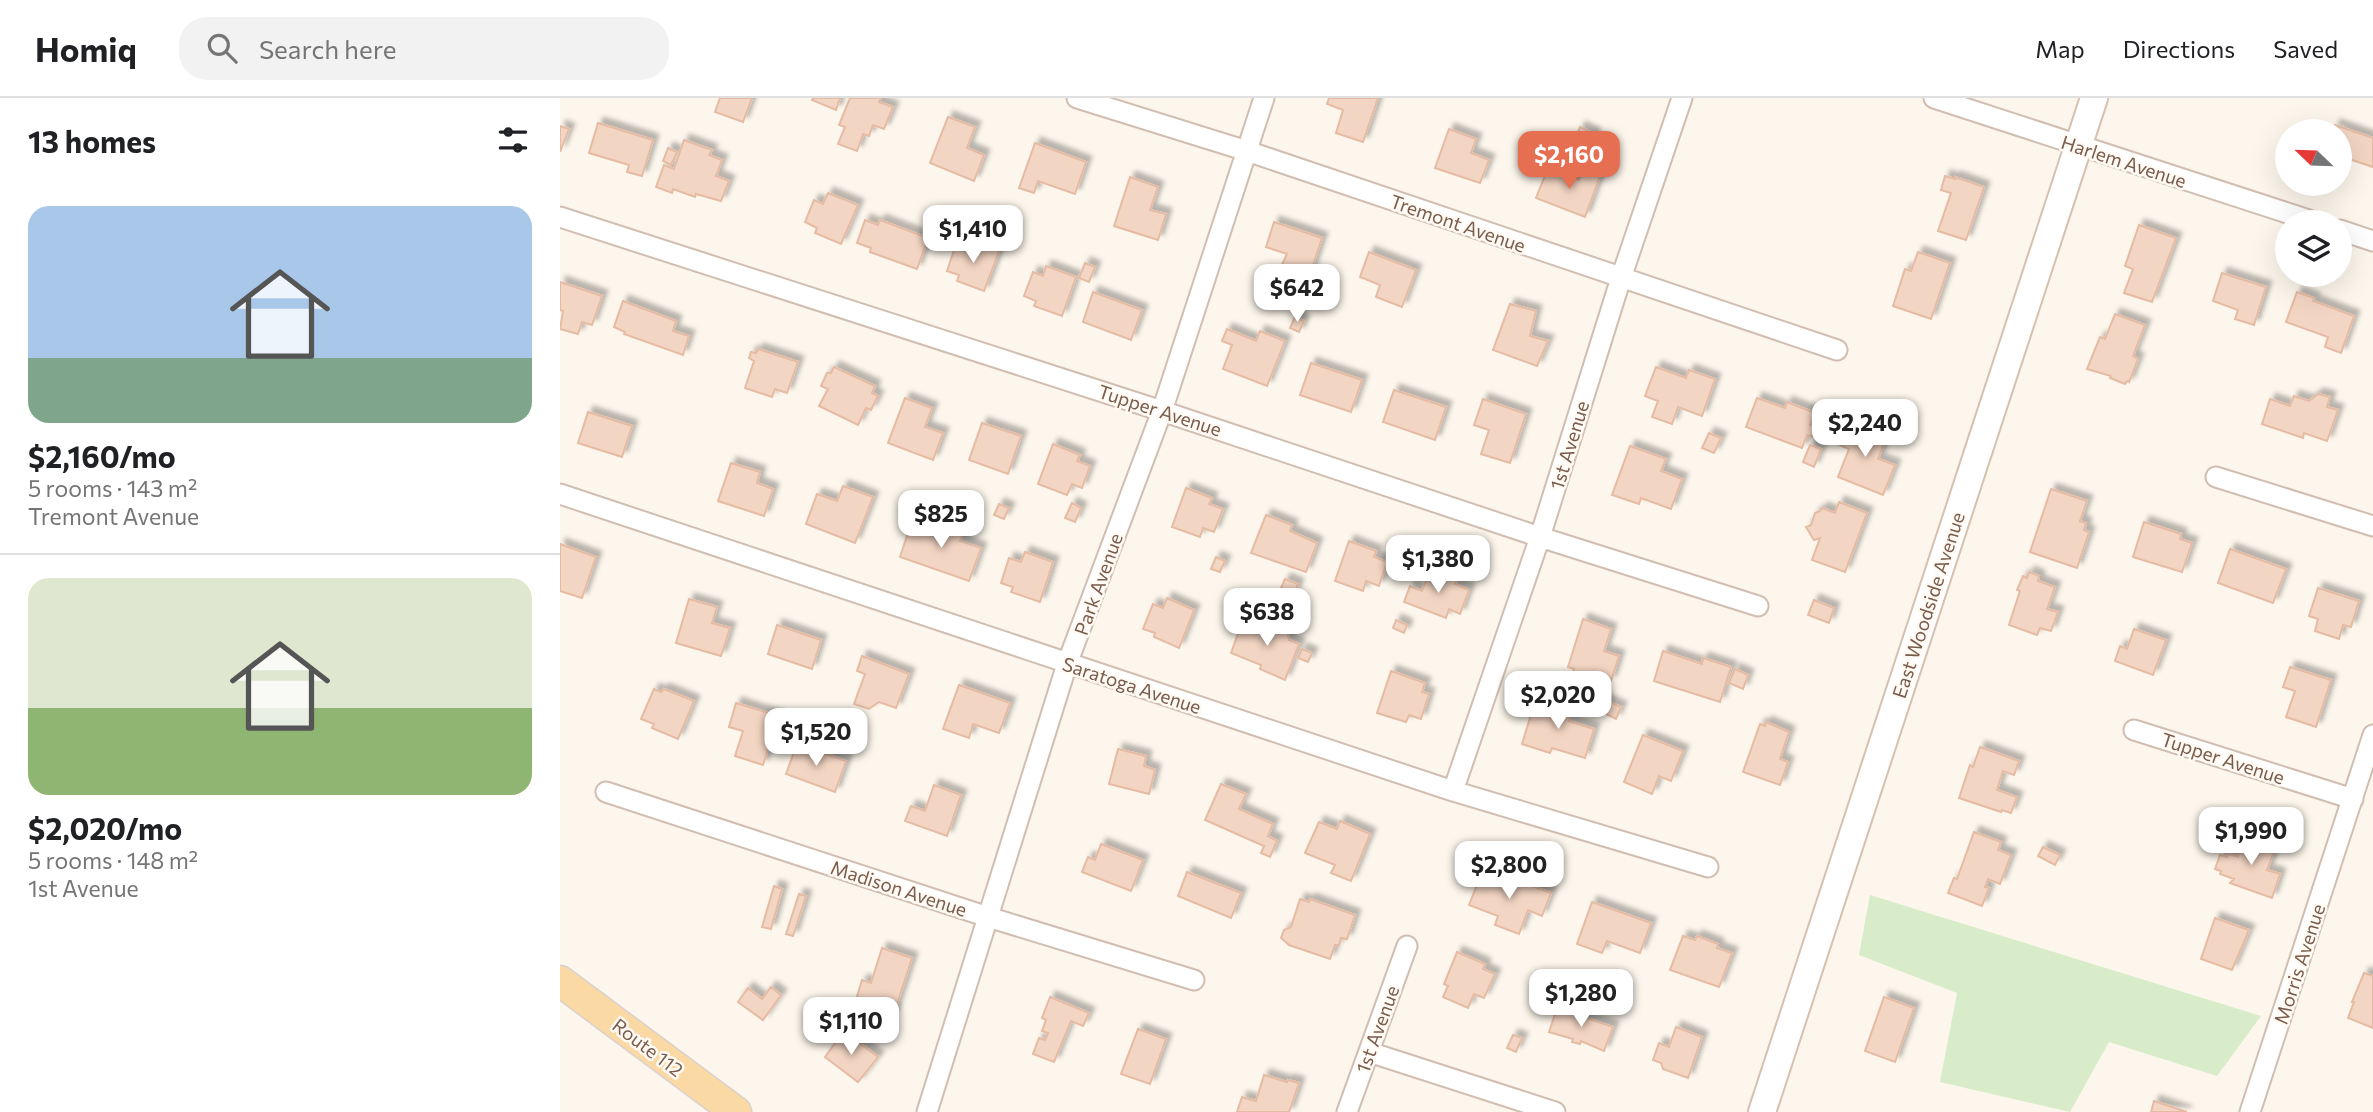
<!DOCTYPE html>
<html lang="en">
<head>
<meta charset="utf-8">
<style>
  body { margin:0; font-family:Commissioner,sans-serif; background:#f2f2f2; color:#202124; height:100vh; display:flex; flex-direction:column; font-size:26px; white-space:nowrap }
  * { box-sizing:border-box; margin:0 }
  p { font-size:23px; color:#757577 }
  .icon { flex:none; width:38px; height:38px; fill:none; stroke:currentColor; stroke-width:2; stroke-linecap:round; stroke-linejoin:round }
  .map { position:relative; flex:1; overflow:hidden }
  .panel { display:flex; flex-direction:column; background:#fff; width:560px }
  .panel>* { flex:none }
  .needle { width:46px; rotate:293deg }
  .tools { position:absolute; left:1715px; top:21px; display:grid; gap:14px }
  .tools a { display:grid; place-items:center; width:77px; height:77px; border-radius:50%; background:#fff; box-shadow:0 7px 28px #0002; font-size:35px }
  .price { position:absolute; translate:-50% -60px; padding:0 16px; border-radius:14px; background:#fff; color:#222; font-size:23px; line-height:46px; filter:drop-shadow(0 2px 4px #0008) }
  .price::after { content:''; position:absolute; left:50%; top:42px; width:21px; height:16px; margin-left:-10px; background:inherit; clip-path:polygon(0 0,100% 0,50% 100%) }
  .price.on { background:#e76f51; color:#fff }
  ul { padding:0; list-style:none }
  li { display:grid; align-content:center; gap:14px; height:371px; padding:0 28px }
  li+li { border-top:2px solid #e0e0e0 }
  li span { display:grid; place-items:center; height:217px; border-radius:21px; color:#555 }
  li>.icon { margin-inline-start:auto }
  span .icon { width:126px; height:126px; fill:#fffc; stroke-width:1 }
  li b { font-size:30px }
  h2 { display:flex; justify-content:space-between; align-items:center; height:84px; padding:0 28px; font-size:30px }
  header { display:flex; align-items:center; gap:42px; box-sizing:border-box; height:98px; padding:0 35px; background:#fff; border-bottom:2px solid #e0e0e0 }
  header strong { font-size:33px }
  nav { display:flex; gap:38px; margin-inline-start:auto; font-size:24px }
  .search { width:490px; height:63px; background:#f2f2f2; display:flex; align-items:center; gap:18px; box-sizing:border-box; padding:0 24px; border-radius:28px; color:#757577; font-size:26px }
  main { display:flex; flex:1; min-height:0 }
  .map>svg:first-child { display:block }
</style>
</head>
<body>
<header>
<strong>Homiq</strong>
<div class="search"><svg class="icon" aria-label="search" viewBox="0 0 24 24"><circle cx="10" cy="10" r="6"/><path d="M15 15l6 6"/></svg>Search here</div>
<nav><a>Map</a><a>Directions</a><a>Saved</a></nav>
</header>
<main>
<section class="panel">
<h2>13 homes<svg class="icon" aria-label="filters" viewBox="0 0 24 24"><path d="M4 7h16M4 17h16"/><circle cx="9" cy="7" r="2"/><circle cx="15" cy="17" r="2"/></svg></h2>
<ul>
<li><span style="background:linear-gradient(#a9c7e8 70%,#7fa58c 0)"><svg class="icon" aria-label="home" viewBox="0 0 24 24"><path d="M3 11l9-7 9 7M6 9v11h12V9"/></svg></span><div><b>$2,160/mo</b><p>5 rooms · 143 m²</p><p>Tremont Avenue</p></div></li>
<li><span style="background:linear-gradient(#dfe7d0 60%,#8fb573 0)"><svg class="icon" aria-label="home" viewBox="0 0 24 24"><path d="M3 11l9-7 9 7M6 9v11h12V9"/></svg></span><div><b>$2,020/mo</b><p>5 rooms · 148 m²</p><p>1st Avenue</p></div></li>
</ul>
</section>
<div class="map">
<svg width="1813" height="1014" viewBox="0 0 1813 1014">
  <defs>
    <filter id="shadow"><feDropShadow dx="5.5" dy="-5.5" stdDeviation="2" flood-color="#0004"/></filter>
  </defs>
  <rect width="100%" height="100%" fill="#fdf6ec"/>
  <path fill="#d8ecc9" d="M1310,797L1701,918L1657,978L1549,944L1510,1014L1380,984L1397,895L1299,857Z"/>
  <path fill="#f3d5c3" stroke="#e6bba3" stroke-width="2" filter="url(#shadow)" d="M160,0H192L183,24L155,14Z
    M253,0H280L276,12L252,2Z
    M290,0H321L319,4L333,9L324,31L313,27L309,38L303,36L297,53L278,46L285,29L279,27Z
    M769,0H818L803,44L776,35L783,12L767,6Z
    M388,19L415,29L407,50L424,57L414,83L370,65Z
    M38,25L93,42L82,78L67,74L69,67L29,55Z
    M1775,27L1813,40V69L1780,58V33H1773Z
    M0,28L9,31L0,54Z
    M1020,29L1035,36L1030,46L1016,39Z
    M889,31L916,41L911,55L929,62L920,85L875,70Z
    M124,42L152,52L149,57L162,62L156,78L169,83L161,103L136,96L135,99L113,91L112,95L96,89L104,67L114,71Z
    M475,45L526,64L515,96L478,83L474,95L459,90Z
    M108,50L117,54L111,67L103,63Z
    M988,70L1019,82L1023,72L1040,78L1025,119L976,100Z
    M1385,78L1395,81V79L1424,89L1406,142L1378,133L1391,95L1381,92Z
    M570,79L598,89L590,112L606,116L598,142L554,128Z
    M268,95L298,107L281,146L255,135L257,130L245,124L254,102L263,106Z
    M305,122L318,127L320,122L368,140L357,171L310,154L311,150L297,145Z
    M714,124L762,140L749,179L721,169L727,156L706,149Z
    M1579,127L1616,140L1592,204L1564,195L1573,171L1565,168Z
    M410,143L439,153L424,193L397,183L399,177L387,173L395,149L406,153Z
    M809,154L856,172L842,209L816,199L820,187L800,179Z
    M1358,154L1390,165L1371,221L1333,208L1345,171L1351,173Z
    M525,165L535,169L529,184L519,180Z
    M486,168L516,179L502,218L474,208L476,203L464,198L473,174L483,178Z
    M1662,175L1706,189L1694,227L1675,221L1678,212L1653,203Z
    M0,184L42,198L32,227L22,224L18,236L0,231L3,213L0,212Z
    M533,194L582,212L571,242L523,224Z
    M1737,194L1754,200L1753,203L1794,218L1781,255L1765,249L1768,239L1726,224Z
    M63,203L116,223L113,233L129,238L123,257L64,236L65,234L54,229Z
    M950,206L976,213L970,238L988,243L977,268L933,252Z
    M1555,216L1585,227L1573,258L1578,261L1569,284L1567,283L1565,286L1550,280L1551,278L1527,271L1540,239L1545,241Z
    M735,219L744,223L739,234L730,230Z
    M667,231L696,243L700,233L725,243L707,288L663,271L672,247L662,243Z
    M198,251L238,264L227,295L215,291L212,299L185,290L194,263L189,260L191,254L196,255Z
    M751,265L802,282L791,314L740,297Z
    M274,269L315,288L312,295L318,298L311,312L306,310L298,327L259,308L268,291L261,288L267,275H271Z
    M1096,269L1126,280L1129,272L1155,281L1142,318L1118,309L1112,326L1092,319L1098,303L1085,298Z
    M834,292L886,309L875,342L823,324Z
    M1758,296L1770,299L1767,309L1778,312L1767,343L1744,335L1743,340L1702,326L1710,301L1730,308L1734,298L1749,303Z
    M345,300L372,310L365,329L383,335L373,362L328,345Z
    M1197,300L1225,310L1227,304L1255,315L1250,327L1256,329L1252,339L1247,337L1242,350L1186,329Z
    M923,301L966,316L950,365L921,356L929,332L914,327Z
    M28,314L72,328L62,359L18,345Z
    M422,325L461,338L448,376L409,362Z
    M1298,326L1327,337L1318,361L1335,367L1323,397L1278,379L1289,351L1277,346L1284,327L1296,332Z
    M1149,335L1161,340L1154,355L1142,350Z
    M493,346L520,357L517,363L530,368L522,390L512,386L507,397L478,386Z
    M1250,347L1261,351L1254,369L1243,364Z
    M1070,348L1106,361L1101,373L1122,381L1111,411L1081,400L1079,406L1052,397Z
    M171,365L200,374L197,385L213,391L204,418L158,403Z
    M283,388L313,399L295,445L246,426L257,396L277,403Z
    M626,390L652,400L649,406L663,411L654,434L643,430L640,439L612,429Z
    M1491,391L1527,403L1520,423L1526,425L1524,432L1529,434L1517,470L1470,454Z
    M1279,404L1307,415L1285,474L1252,462L1260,440L1254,442L1246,429L1251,427L1255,415L1260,413L1262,410L1275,415Z
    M512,405L521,410L515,424L505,420Z
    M439,406L449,410L444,421L434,417Z
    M706,417L732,427L730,433L757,445L746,474L691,455Z
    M376,423L404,433L400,443L421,450L409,483L340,459L351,426L373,433Z
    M1584,424L1621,436L1620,441L1632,445L1622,474L1573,459Z
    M789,443L816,453L814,459L827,464L819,488L806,483L803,493L775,483Z
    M0,446L36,459L22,500L0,493Z
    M1670,451L1726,471L1713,505L1658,485Z
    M465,454L493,464L480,504L451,494L453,489L441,485L449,460L461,464Z
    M656,459L665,463L660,474L651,471Z
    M870,471L898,481L895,486L909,492L900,516L889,511L886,520L844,504L850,488L862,493Z
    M1469,474L1479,478L1478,483L1495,489L1487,511L1498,514L1491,533L1480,530L1477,537L1449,527L1460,493L1457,492L1463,478L1467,480Z
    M725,481L738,486L734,496L721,490Z
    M1758,490L1799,503L1791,529L1783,527L1779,541L1755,533L1758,521L1749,518Z
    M607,500L634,512L619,550L594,539L595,535L583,531L593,506L603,510Z
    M129,501L157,509L152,525L170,530L161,558L116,545Z
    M1254,502L1274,510L1269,525L1248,517Z
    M717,521L725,524L729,542L739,546L725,582L700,571L701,567L671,555L682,525L702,533L704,527L707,529Z
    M1023,521L1051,531L1044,553L1059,558L1051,583L1036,578L1030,594L1009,587L1014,571L1008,569Z
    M836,522L847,527L844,535L833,530Z
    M217,527L261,542L252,571L208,556Z
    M1574,531L1606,542L1593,577L1555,563L1560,548L1567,551Z
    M742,551L752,555L748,564L738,560Z
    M1103,553L1142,566L1143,560L1171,569L1160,604L1094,583Z
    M302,558L349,576L336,610L319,604L309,611L294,606L305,576L297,573Z
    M1730,569L1771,582L1756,629L1726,619L1735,593L1723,589Z
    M1175,571L1188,577L1183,591L1169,585Z
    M831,573L865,585L862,594L869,596L861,621L849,617L846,624L817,615Z
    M399,587L450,605L439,635L413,626L409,640L383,631Z
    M94,591L101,594L104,591L134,603L118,641L92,630L94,626L81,621Z
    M997,599L1014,605L1009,623L1034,631L1025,660L992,650L990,655L962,646L973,610L991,616Z
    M1045,602L1061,609L1056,621L1040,613Z
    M176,605L218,618L203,667L175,658L183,633L169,629Z
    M1206,624L1229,634L1220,661L1228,664L1220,687L1183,674L1200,626L1205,628Z
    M1083,637L1123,653L1111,683L1099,678L1092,696L1064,684Z
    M237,646L286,663L275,694L226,676Z
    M1420,649L1459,663L1454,677L1443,673L1437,692L1457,699L1451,715L1442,712L1441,714L1399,700L1410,667L1413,669Z
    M558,651L586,658L584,668L595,672L589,696L549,686Z
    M661,686L686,696L679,711L713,726L708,738L717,743L710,759L701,755L704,748L645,722Z
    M374,687L401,697L387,738L345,723L351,708L365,713Z
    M780,723L810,736L791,783L771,775L775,767L745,755L759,724L777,731Z
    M1414,734L1441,744L1438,752L1451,757L1440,786L1428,781L1425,789L1429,790L1422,808L1388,795L1394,780L1397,781Z
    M1686,737L1716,748L1707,772L1720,776L1712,800L1670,785L1674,781L1660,776L1661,773L1655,771L1660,757L1667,759L1668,756L1678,759Z
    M541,746L583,762L571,793L522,774L528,759L535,762Z
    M1483,749L1500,757L1495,767L1478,758Z
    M627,774L681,795L671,820L618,798Z
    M921,777L942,784L944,778L991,795L982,818L968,812L959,836L935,827L938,818L909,807Z
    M214,788L222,791L211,831L202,829Z
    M239,796L246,798L233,838L226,836Z
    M740,801L749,804L750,801L795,817L787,841L781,840L779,847H775L770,861L729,847L721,840L724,832L731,829Z
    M1032,804L1091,825L1080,855L1047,843L1042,855L1017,846Z
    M1655,820L1689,832L1672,872L1641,861Z
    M1123,838L1135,842L1137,838L1158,846L1157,850L1172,855L1159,889L1110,872Z
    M322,850L352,860L333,918L295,905L302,882L311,885Z
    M897,854L925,866L923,871L935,876L924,900L914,896L908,910L883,899L888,888L884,886Z
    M1804,875L1813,878V930L1788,920L1794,904H1792Z
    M211,889L221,897L203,922L178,904L188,890L202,901Z
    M490,899L529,915L523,928L511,923L494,964L473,956L479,940L485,942L488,935L482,933L486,922L482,920Z
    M1324,899L1354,910L1335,964L1305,953Z
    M997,910L1053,929L1044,953L1021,943L1020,946L1012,944L1013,941L989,934Z
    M1116,929L1142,939L1128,980L1103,971L1101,965L1093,962L1099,945L1109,949Z
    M578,931L606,941L590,986L561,976Z
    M284,933L318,959L298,984L265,959Z
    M953,937L962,940L956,954L947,950Z
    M704,977L727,984L728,982L739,985L729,1014H677L682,999L696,1003Z
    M1594,1003L1627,1014H1591Z"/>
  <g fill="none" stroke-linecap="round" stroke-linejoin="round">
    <g stroke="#d1beb0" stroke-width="23">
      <path id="minor" d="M517,0L687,53L1277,252
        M1374,0L1755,124
        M0,119L602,313L980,439L1198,508
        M1780,132L1813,143
        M1656,379L1813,428
        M0,396L893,693L1148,769
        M1574,632L1793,701
        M893,693L980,439L1061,180L1122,0
        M46,694L428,819L634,882
        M809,954L995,1014
        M367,1014L507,566L602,313L704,0
        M787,1014L847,848
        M1690,1014L1813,637"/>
    </g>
    <g stroke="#d6c0b0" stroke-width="30">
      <path id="secondary" d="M1202,1014L1534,0"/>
    </g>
    <g stroke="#dad1cd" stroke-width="33">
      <path id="primary" d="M0,883L176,1014"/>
    </g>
    <use href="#minor" stroke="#fff" stroke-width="19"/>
    <use href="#secondary" stroke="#fff" stroke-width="26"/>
    <use href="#primary" stroke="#fbd9a5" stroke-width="30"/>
  </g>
  <g text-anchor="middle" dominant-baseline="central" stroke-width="5" stroke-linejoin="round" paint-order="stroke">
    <g font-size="19" fill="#7a5c4d" stroke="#fffaf3">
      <text transform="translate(1564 63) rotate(18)">Harlem Avenue</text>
      <text transform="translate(898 125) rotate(19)">Tremont Avenue</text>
      <text transform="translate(600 312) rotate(18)">Tupper Avenue</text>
      <text transform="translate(1009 347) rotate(-73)">1st Avenue</text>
      <text transform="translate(538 486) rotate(-70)">Park Avenue</text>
      <text transform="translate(1368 507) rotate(-72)">East Woodside Avenue</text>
      <text transform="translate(572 587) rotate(18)">Saratoga Avenue</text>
      <text transform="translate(1663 660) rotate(18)">Tupper Avenue</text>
      <text transform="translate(339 790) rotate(18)">Madison Avenue</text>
      <text transform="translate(1739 866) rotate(-72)">Morris Avenue</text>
      <text transform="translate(817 931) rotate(-70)">1st Avenue</text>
      <text transform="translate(88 949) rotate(37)">Route 112</text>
    </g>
  </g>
</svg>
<div class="tools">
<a><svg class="needle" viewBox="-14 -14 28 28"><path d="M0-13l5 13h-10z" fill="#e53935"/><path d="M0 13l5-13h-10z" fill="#757577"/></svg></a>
<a><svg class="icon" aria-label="layers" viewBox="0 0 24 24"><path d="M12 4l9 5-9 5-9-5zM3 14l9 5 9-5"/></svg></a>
</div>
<b class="price on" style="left:1009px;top:93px">$2,160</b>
<b class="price" style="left:413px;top:167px">$1,410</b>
<b class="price" style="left:737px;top:226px">$642</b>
<b class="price" style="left:1305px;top:361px">$2,240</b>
<b class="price" style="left:381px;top:452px">$825</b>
<b class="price" style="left:878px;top:497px">$1,380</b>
<b class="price" style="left:707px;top:550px">$638</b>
<b class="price" style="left:998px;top:633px">$2,020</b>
<b class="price" style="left:256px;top:670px">$1,520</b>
<b class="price" style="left:1691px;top:769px">$1,990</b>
<b class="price" style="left:949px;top:803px">$2,800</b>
<b class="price" style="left:1021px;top:931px">$1,280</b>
<b class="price" style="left:291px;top:959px">$1,110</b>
</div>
</main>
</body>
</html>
